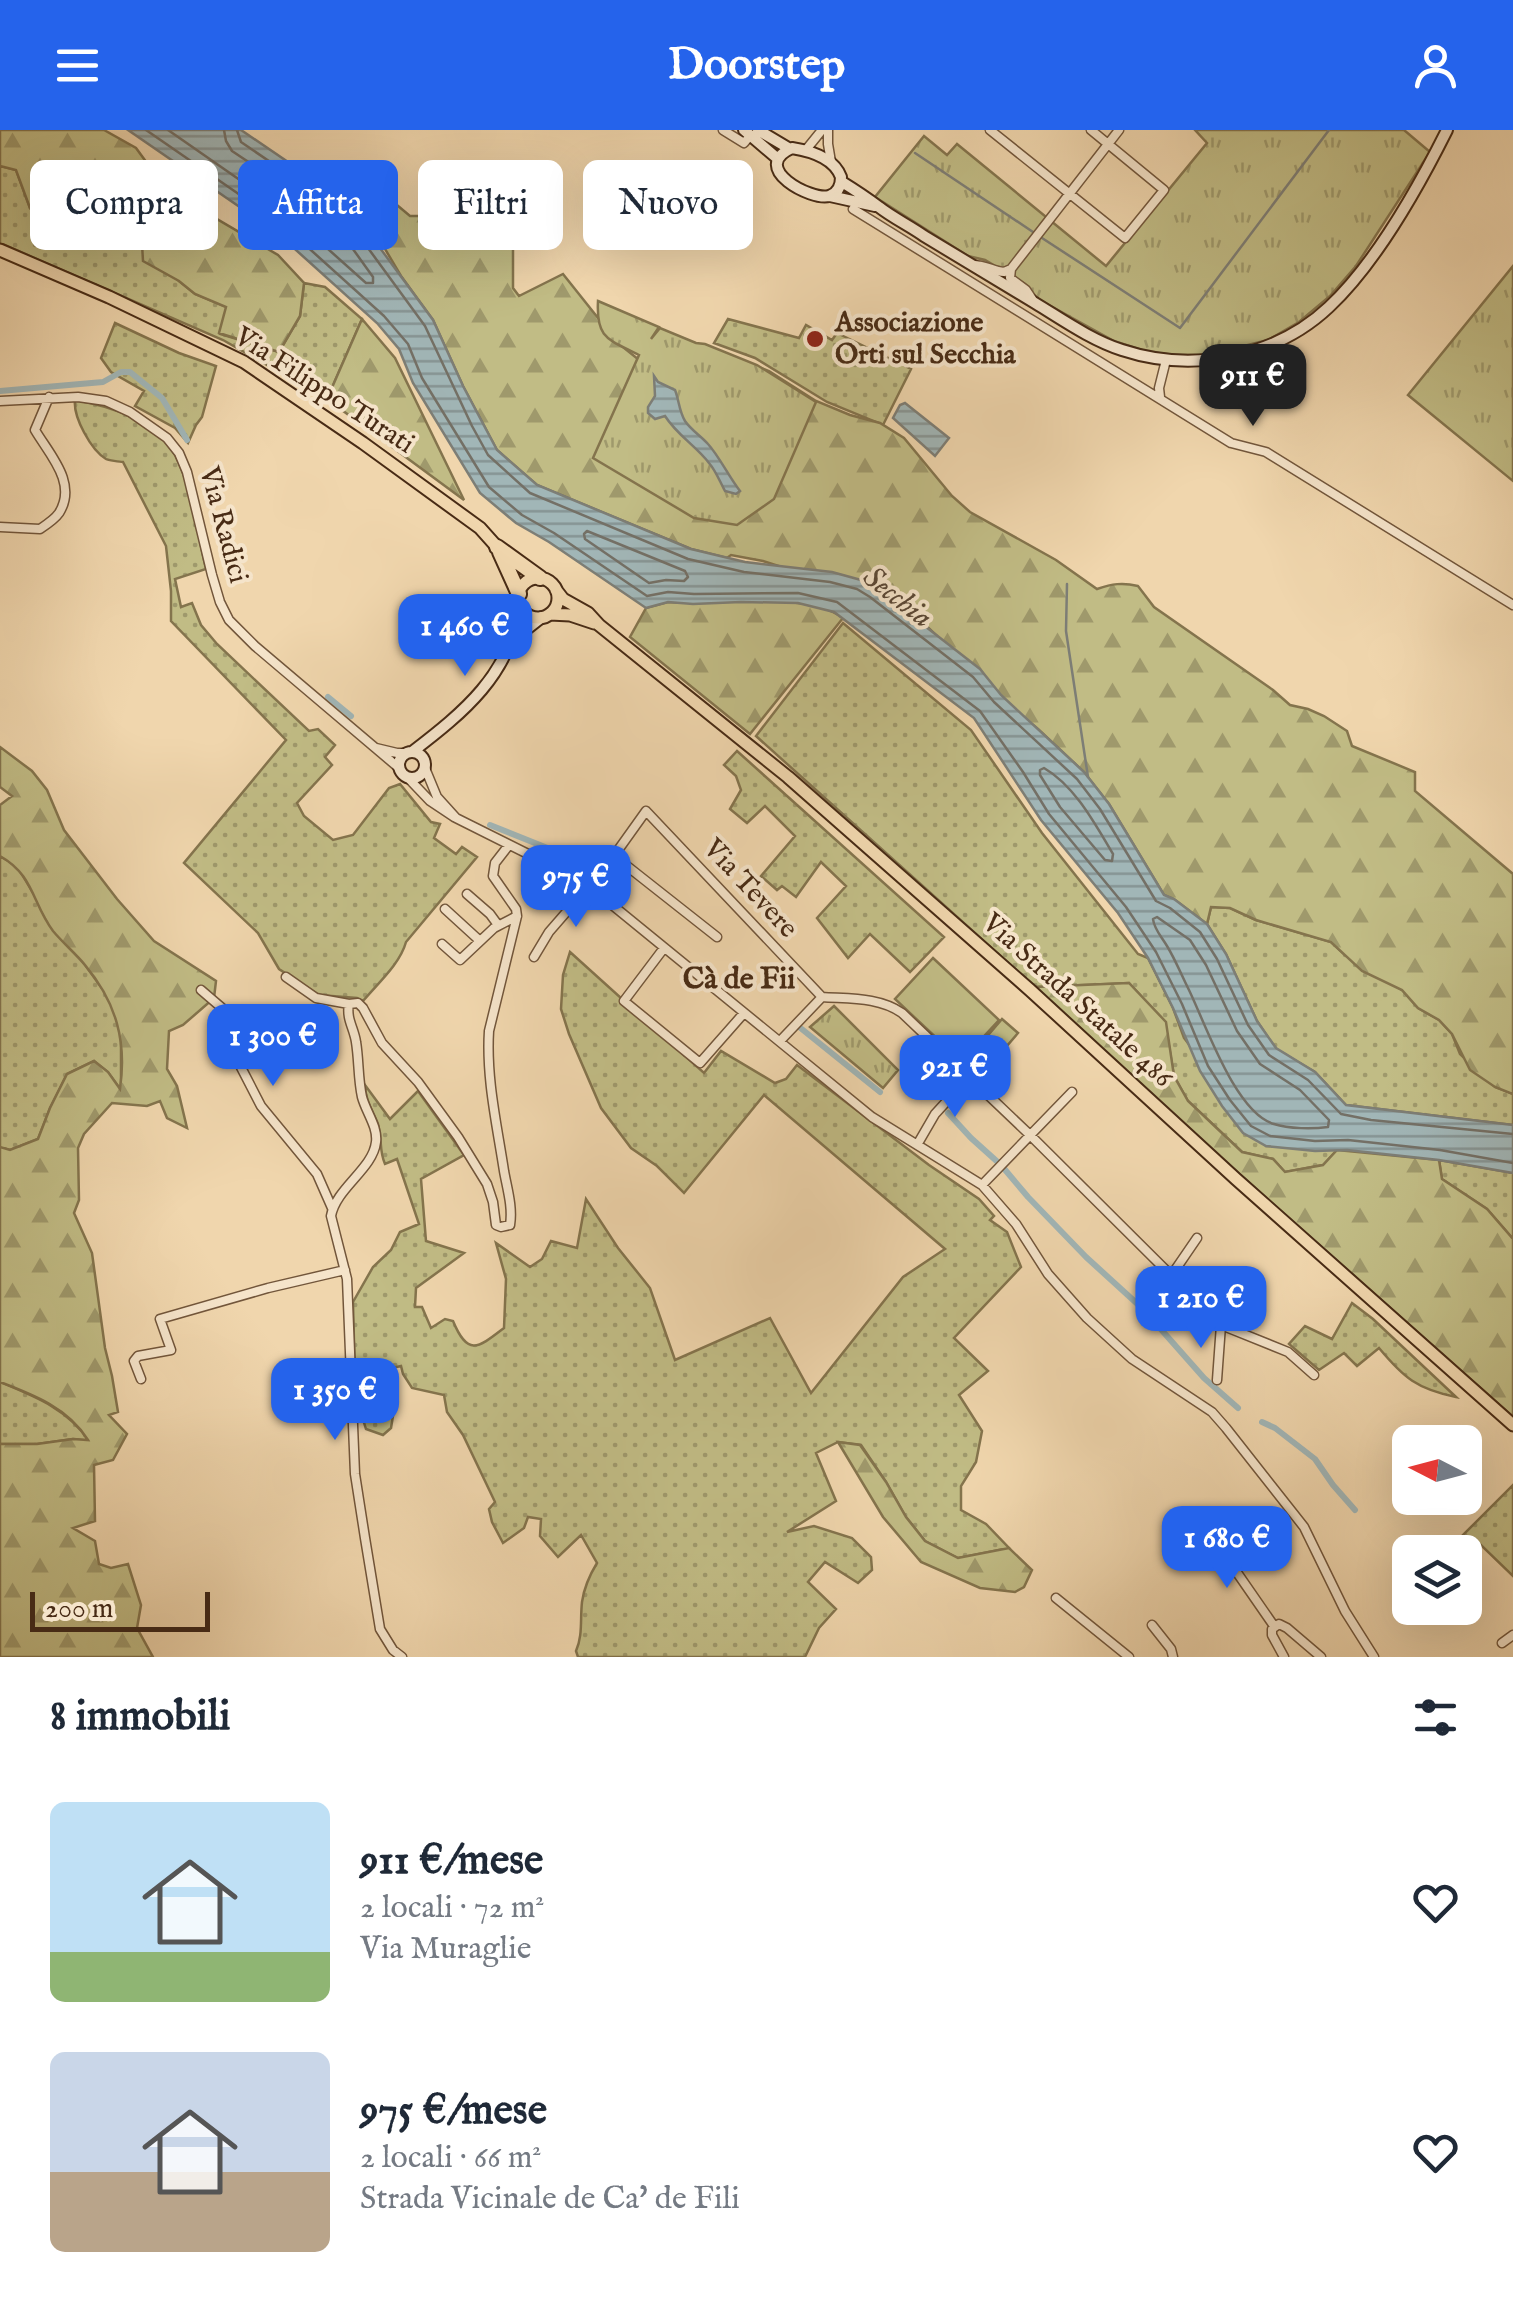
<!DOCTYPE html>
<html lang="it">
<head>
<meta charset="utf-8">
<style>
  body { margin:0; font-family:"IM FELL English",serif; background:#f6f6f7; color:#1f2937; height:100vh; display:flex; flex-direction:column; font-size:38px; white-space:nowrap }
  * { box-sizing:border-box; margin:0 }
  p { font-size:32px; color:#747a83 }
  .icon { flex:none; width:55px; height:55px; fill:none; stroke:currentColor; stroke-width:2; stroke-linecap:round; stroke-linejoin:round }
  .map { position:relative; height:1527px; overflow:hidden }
  .details { display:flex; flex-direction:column; background:#fff; flex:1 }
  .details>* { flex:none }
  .banner { position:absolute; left:30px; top:30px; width:1000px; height:90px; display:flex; gap:20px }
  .needle { width:65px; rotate:276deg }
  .buttons { position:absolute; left:1392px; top:1295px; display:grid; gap:20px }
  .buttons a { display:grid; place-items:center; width:90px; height:90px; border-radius:15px; background:#fff; box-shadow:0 10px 40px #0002; font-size:50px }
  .scale { position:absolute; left:30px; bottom:25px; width:180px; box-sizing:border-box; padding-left:10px; border:5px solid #482b15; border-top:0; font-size:28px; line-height:35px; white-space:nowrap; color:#482b15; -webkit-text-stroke:8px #f5e4ca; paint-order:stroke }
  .price { position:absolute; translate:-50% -85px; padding:0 22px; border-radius:20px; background:#2563eb; color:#fff; font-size:32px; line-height:65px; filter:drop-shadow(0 2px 5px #0008) }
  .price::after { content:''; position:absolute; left:50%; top:60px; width:30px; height:22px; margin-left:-15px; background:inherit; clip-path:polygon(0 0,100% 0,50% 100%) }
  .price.selected { background:#222; color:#fff }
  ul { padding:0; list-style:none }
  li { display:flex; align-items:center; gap:30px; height:250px; padding:0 50px }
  li span { display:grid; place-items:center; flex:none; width:280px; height:200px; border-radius:15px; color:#555 }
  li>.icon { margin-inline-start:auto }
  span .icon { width:120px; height:120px; fill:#fffc; stroke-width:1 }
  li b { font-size:42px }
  h2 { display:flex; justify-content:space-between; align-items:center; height:120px; padding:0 50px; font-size:42px }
  .tag { padding:0 35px; border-radius:15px; background:#fff; box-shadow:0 10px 40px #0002; font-size:35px; line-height:90px }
  .tag.selected { background:#2563eb; color:#fff }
  header { display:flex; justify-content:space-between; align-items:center; height:130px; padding:0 50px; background:#2563eb; color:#fff; font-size:45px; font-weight:700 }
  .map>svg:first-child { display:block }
</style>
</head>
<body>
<header><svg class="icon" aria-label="menu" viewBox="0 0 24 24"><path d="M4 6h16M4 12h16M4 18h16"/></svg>Doorstep<svg class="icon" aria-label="person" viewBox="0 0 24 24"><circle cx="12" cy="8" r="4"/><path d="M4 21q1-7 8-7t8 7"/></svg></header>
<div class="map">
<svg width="1513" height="1527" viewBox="0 0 1513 1527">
  <defs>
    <pattern id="grass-dots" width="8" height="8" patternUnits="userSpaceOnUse" patternTransform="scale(2.5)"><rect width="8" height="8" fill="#c1bc85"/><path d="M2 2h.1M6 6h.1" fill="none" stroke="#9f996c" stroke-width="1.8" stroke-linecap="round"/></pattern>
    <pattern id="forest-firs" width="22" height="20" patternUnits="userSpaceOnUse" patternTransform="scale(2.5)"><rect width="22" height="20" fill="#c1bc85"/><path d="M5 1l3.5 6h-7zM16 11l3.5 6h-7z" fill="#9f996c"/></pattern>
    <pattern id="park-tufts" width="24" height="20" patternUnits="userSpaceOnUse" patternTransform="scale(2.5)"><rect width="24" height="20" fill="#c1bc85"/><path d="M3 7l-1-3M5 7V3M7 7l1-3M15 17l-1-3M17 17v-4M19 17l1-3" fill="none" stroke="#9f996c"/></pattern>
    <pattern id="water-rules" width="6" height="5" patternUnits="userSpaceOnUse" patternTransform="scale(2.5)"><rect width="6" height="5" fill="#a1b6b7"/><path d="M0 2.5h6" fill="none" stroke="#859494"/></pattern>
  </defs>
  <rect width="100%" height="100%" fill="#f0d6ad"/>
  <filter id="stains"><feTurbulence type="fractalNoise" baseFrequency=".002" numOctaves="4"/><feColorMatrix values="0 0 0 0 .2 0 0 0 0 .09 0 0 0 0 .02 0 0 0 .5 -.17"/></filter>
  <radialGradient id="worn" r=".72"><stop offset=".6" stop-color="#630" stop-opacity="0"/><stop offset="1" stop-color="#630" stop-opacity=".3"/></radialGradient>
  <path fill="url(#grass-dots)" stroke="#84744d" stroke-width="2.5" d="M0,36L16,40L30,78L37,86L70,83L69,99L74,107L94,104L135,109L179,151L195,164L227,177L220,204L279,222L300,186L304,153L325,157L362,189L327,269L223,210L0,113Z
    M728,189L799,208L806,195L832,210L837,203L911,239L883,295L827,272L755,228L714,213Z
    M115,193L179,223L216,236L202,287L196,295L188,313L175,298L135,276L144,261L111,242L101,228Z
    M75,270C111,276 156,291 175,325C191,354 198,406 206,439L175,449L181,477L192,473L201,495L217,514L309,601L318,599L335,615L325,627L332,635L297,673L304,686L333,710L353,705L389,658L400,654L431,692L440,694L434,708L456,724L462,717L477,727L406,812C400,834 378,853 363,871L357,868L319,865L279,839L258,803L184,733L286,610L171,491V461L166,416L123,332C120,332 108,330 106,329C91,320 73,287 75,270Z
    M843,493L971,600L1042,703L1138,824L1148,828L1173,878L1184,908L1266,1016L1337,1020L1323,1035L1285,1042L1273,1029L1242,1022L1188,971L1174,946L1165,892L1129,853L1035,857L756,606Z
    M737,621L944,807L910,842L870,804L848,828L817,788L846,756L821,732L796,767L782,756L777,760L761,746L795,706L765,676L747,693L730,679L741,660L736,646L724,635Z
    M0,726L17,736L35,766L109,868L121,903V960L108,942L94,931L67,944L50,978L38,1009L10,1020L0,1017Z
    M1211,777L1230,778L1256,790L1331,812L1345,825L1402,860L1418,878L1439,890L1452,904L1460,924L1495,957L1513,964V995L1346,975L1315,942L1276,919L1257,891L1226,824L1207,794Z
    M570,822L704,943L721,921L775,953L786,949L797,935L929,1035L979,1069L994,1086L990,1090L1007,1102L1021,1137L954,1208L988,1241L959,1265L982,1301L976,1332L961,1356V1380L986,1394L1009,1418L958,1428L925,1411L906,1387L886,1352L861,1315L838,1312L816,1323L836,1371L787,1402L814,1396L852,1408L871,1427L872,1440L858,1453L825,1432L808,1452L836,1479L819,1498L805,1527H578L576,1521C583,1505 580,1490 582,1472C584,1458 589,1446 597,1433L581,1405L558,1427L540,1406L541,1389L528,1387L524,1398L503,1413L492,1392L489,1379L495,1372L463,1305L447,1282L444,1265L412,1258L403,1244L401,1236L392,1238L396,1268L391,1298L383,1305L366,1299L361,1283L367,1261L355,1252L353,1172L373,1137L391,1120L400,1102L419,1094L397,1029L385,1034C379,1021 382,1008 378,994C373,981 365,970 365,955L390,989L418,961L464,1025L421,1049L426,1111L464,1123L416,1158L415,1177H422L431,1198L445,1189L453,1191C468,1227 478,1218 504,1198L506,1149L496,1113L530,1137L542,1129L551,1111L577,1118L586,1069L618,1118L650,1158L675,1230L770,1188L811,1263L903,1147L945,1119L764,965L684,1063L657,1036L631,1018L601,978L569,904L561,879L563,845Z
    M1439,1030L1513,1043V1109L1487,1079L1442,1049Z
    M1235,1138L1261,1150L1245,1200L1224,1192L1218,1184L1227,1172V1157Z
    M1352,1173L1373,1189L1456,1267C1417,1259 1404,1248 1379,1218L1357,1236L1344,1223L1319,1240L1289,1214L1305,1196L1332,1209Z
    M0,1252C34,1266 68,1279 89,1311L73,1309L37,1314H0Z
    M1513,1355V1446L1481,1415L1465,1434V1422H1438L1452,1416Z"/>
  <path fill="url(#forest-firs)" stroke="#84744d" stroke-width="2.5" d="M0,0H104L136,18L166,59L278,125L304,153L300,186L279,222L219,203L226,177L195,164L179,151L143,131L142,114L135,109L123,117L94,104L74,108L69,99L70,83L37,86L30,78L16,40L0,36Z
    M391,70L410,86H419L426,79C457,84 491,90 513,115V158L519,166L563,144L618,213L649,238L732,227L769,241L816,271L850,285L880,293L904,308L952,366L970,382L1056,430L1097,459C1112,454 1122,452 1138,456L1154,477L1273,560L1290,575L1308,579L1324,586L1347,601L1352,616L1415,642V661L1513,744V964L1495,957L1470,940L1452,904L1439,890L1418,878L1402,860L1362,841L1331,812L1256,790L1230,778L1211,777L1207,794L1174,769L1164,765L1109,674L1084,642L1038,599L1004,571L909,479L881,461L859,453L794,441L763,431L731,425L727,428L691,419L537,355L497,320L463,256L433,190L401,146L365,85Z
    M362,189L395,228L464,370L327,269Z
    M668,472C714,476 806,460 843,488L750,604L630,507L646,478Z
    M0,617L32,641L47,660L64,700L117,769L154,811L216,851L214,868L183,895L169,901L167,939L177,956L187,998L167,988L160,971L147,976L112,973L84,1004L78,1018L79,1070L74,1083L92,1123L105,1218L112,1246L118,1282L109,1285L127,1304L113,1330L94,1335L95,1391L73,1398L95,1411L99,1434L111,1438L128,1434L141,1475L137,1498L153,1527H0V1314H37L73,1309L88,1310C68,1278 34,1265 0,1252V1017L10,1020L38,1009L50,978L67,944L94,931L108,942L120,959C127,911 116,872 85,835C75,823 63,813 53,801C32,773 34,745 0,726V675L12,666L0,657Z
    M1129,853L1166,892L1174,946L1188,971L1242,1022L1273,1029L1285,1042L1323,1035L1337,1020L1439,1030L1442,1049L1487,1079L1513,1109V1287L1149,964L1035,857Z
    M838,1312L860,1315L886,1352L906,1387L925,1411L958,1428L1009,1418L1032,1440L1024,1457L1015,1462L980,1458L921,1432L883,1387Z"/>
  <path fill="url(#park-tufts)" stroke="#84744d" stroke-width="2.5" d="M1195,0H1404L1430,22L1356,136L1330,166L1299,192L1268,210L1208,225H1176L1148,222L1114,211L1038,169L1025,154L985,130L968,126L875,67L924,6L947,25L957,14L1106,136L1207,13Z
    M1513,136V351L1408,265Z
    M598,171L659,197L651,209L660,198L696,213L705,214L757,235L816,272L774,369L737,395L694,388L593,328L639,225C608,209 596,209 598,171Z
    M834,876L898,940L883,958L810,897Z"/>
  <path fill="#c1bc85" stroke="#84744d" stroke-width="2.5" d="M933,828L999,890L961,931L895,869Z
    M1002,889L1018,903L994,931L978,917Z"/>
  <path fill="url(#water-rules)" stroke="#7d7e76" stroke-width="2.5" d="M128,0H241L288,32L315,58L355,84L433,190L463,256L497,320L537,355L691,419L745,432L832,442L861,450L876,458L980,539L1001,565L1084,642L1109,674L1164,765L1174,769L1207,794L1226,824L1257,891L1276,918L1315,942L1346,975L1513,995V1043L1439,1030L1347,1020L1315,1021L1266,1016L1243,1003L1222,976L1200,941L1173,878L1148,828L1118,783L1041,690L974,588L834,482L798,473L741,472L693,474L668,472L646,478L549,412L516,393L480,363L413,253L399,219L377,193L276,102Z
    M654,246L658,252L675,260C679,270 679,281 685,291C691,300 701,306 708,314C719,326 729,347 740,361L736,364L725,361C720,352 716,341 709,333C696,316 677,305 665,286L655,289L648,283V277L655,266Z
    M905,273L949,308L935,326L893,288L900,275Z"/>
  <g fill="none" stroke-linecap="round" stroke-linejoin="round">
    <path stroke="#747066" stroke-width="2.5" d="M146,0L282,94L384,186L408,214L422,248L489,357L522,385L554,403L647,466L668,462L694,464L798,463L837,472L980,581L1023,642L1049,684L1126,777L1156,822L1182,874L1208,936L1230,970L1251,996L1270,1006L1315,1011L1348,1010L1440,1020L1513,1033
      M168,0L290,85L366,153H373V147L340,101L302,76L274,49L232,21L226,11L224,0
      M237,0L241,12L282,40L309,66L349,92L425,196L472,296L488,325L530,363L688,429L744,442L830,452L857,459L870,467L973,547L994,572L1077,649L1100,679L1156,771L1170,778L1200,802L1217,829L1248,895L1269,925L1308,950L1341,984L1371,990L1513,1004
      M587,401L685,441L688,447L684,451L666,450L649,453L585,409L584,404Z
      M1044,638C1075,656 1095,694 1113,724L1112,731L1105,730L1060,677L1040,645V640Z
      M1157,787L1190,810L1206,835L1237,901L1260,934L1300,960L1329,990L1328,997C1313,999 1289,999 1274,994C1235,983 1205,892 1188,858C1181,844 1175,829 1167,816C1161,806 1154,799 1153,789Z"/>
    <path stroke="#7d7e76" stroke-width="2.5" d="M915,23L1033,102
      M1042,108L1180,198L1329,0
      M1067,454L1066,501L1088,647"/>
    <path stroke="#a1b6b7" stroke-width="6" d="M0,261L103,252L121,242H130L162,268L187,310
      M328,567L351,586
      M490,695L590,735
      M798,896L880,962
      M948,983L971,1008L1001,1035L1028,1067L1086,1127L1143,1179L1204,1248L1238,1278
      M1262,1292L1275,1298L1315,1329L1333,1355L1355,1380"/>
    <g stroke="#72563b" stroke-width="11">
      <path id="street" d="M723,0L744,13L750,6
        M828,0V14L831,32
        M990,0L1125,108L1164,60L1091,0
        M805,21L822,0
        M853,79L1231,313L1266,322L1513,475
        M973,135C987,135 992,141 1004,142L1011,139
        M1011,139L1119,0
        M1011,139L1010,148L1026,160L1032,169
        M1160,267L1159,258L1166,230
        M0,271L78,267L106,271L130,282L167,308L179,323L187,342L212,445L220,472L229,490L255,516L399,638
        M0,397L40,399C46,395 55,389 59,383C78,353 49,324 35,300L49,267
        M376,618L397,623H407
        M425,638L437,667L456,688L454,687
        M409,649L430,671L454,687
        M456,688L584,752L872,987L982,1055L1016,1094L1048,1144L1087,1188L1132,1229L1212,1282L1226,1298L1304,1397L1345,1481L1374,1527
        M613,725L717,807
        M591,758L646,681L822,867
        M467,764L490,784L498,795
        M445,779L480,811
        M442,814L460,830L494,798L517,786
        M664,818L624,871L700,933L744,883
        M534,827L549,802L589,756
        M286,847L316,868L349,874
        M201,860L229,884L230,916L261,976L317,1044L332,1078
        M822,867C850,869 879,867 902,883L1030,1005L1221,1195L1288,1222L1314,1245
        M780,911L822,867
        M917,1015L935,984L969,947
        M982,1055L1072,962
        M1171,1146L1197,1108
        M141,1249L134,1231L138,1226L171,1220L160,1189L268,1158L345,1140
        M1217,1250L1221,1195
        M1211,1405L1274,1496
        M1056,1468L1129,1527
        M1152,1495L1171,1519L1173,1527
        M1502,1513L1513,1505
        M402,1527L393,1520L380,1499L365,1408L355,1344L347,1149L331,1086C336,1058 373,1039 376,1012C378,997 366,982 362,967C358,949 359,930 356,912C354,898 346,889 349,874L358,873L363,878L382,913L418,952L458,1007L487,1054L493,1072L496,1095L501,1097L510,1095C513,1077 507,1058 504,1041C497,995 486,948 489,901L517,786L516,779L493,746L495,733L509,715
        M1284,1527L1272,1505V1499L1279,1494L1287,1498L1321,1527"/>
    </g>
    <g stroke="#482b15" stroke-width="14">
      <path id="secondary" d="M744,0L778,29
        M758,0L790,19
        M792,18C811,21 834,28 841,47C841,55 839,63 829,66C812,71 748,38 792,18Z
        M842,52C855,60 867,68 879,77C893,88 910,96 924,106C961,128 998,151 1035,173C1063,190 1091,210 1122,220C1192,243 1275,228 1329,177C1375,134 1419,56 1447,0
        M830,66L875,76
        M514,509L542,487
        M399 635a13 13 0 1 1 26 0a13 13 0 1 1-26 0Z
        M412,622C464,582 510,545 520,476"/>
    </g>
    <g stroke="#482b15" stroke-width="15">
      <path id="primary" d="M0,120L109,167L244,232L363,313L480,398L497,417
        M518 468a20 20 0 1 1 40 0a20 20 0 1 1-40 0Z
        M556,460L563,469L588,483L599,495L788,647L1030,860L1236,1049L1513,1295
        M550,484L570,485L594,493"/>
    </g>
    <g stroke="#482b15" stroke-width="18">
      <path id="highway" d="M497,417L540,448
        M500,422L519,464"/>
    </g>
    <use href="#street" stroke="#f5e4ca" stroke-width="8"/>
    <use href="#secondary" stroke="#f5e4ca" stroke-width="10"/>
    <use href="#primary" stroke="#f0d6ad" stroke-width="11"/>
    <use href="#highway" stroke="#f0d6ad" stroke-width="14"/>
  </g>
  <circle fill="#8f2418" stroke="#f5e4ca" stroke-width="4" cx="815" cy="209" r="10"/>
  <g text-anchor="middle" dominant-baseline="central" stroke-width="8" stroke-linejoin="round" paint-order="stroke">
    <g font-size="28" font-weight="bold" fill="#482b15" stroke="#f5e4ca" text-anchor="start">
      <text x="835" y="193">Associazione<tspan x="835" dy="32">Orti sul Secchia</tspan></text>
    </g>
    <g font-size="28" fill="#482b15" stroke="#f5e4ca">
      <text transform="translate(324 261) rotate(33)">Via Filippo Turati</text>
      <text transform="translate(223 395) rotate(75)">Via Radici</text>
      <text transform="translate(750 759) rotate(47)">Via Tevere</text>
      <text transform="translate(1077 871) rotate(42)">Via Strada Statale 486</text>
    </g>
    <g font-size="30" font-style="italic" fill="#5a4735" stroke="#f5e4ca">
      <text transform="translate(897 468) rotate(38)">Secchia</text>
    </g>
    <g font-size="30" font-weight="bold" fill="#482b15" stroke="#f5e4ca">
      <text x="739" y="850">Cà de Fii</text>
    </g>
  </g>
  <rect width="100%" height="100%" filter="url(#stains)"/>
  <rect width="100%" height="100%" fill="url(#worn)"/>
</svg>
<div class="buttons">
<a><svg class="needle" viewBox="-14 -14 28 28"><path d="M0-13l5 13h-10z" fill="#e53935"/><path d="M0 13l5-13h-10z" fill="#747a83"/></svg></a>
<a><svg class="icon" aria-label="layers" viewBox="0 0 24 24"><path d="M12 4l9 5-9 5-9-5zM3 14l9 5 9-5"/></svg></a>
</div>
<div class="scale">200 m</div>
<b class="price selected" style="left:1253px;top:299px">911 €</b>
<b class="price" style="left:465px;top:549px">1 460 €</b>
<b class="price" style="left:576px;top:800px">975 €</b>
<b class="price" style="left:273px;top:959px">1 300 €</b>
<b class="price" style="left:955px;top:990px">921 €</b>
<b class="price" style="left:1201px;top:1221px">1 210 €</b>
<b class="price" style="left:335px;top:1313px">1 350 €</b>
<b class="price" style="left:1227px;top:1461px">1 680 €</b>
<div class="banner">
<a class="tag">Compra</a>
<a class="tag selected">Affitta</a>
<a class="tag">Filtri</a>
<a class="tag">Nuovo</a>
</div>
</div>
<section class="details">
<h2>8 immobili<svg class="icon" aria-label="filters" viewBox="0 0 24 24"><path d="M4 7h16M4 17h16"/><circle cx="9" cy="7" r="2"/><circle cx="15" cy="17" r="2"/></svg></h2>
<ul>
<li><span style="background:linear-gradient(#bfe0f5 75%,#8fb573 0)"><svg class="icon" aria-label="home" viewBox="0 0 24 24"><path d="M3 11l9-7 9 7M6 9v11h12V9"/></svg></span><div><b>911 €/mese</b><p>2 locali · 72 m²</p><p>Via Muraglie</p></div><svg class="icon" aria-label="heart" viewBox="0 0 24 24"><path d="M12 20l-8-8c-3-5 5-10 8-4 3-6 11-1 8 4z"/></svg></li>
<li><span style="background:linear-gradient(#c9d6e8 60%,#b9a48a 0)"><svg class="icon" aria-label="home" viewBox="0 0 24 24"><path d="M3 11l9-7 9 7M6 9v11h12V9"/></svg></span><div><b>975 €/mese</b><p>2 locali · 66 m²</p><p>Strada Vicinale de Ca' de Fili</p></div><svg class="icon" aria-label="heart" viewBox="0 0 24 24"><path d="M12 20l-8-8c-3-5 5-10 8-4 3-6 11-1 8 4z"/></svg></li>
</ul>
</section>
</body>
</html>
